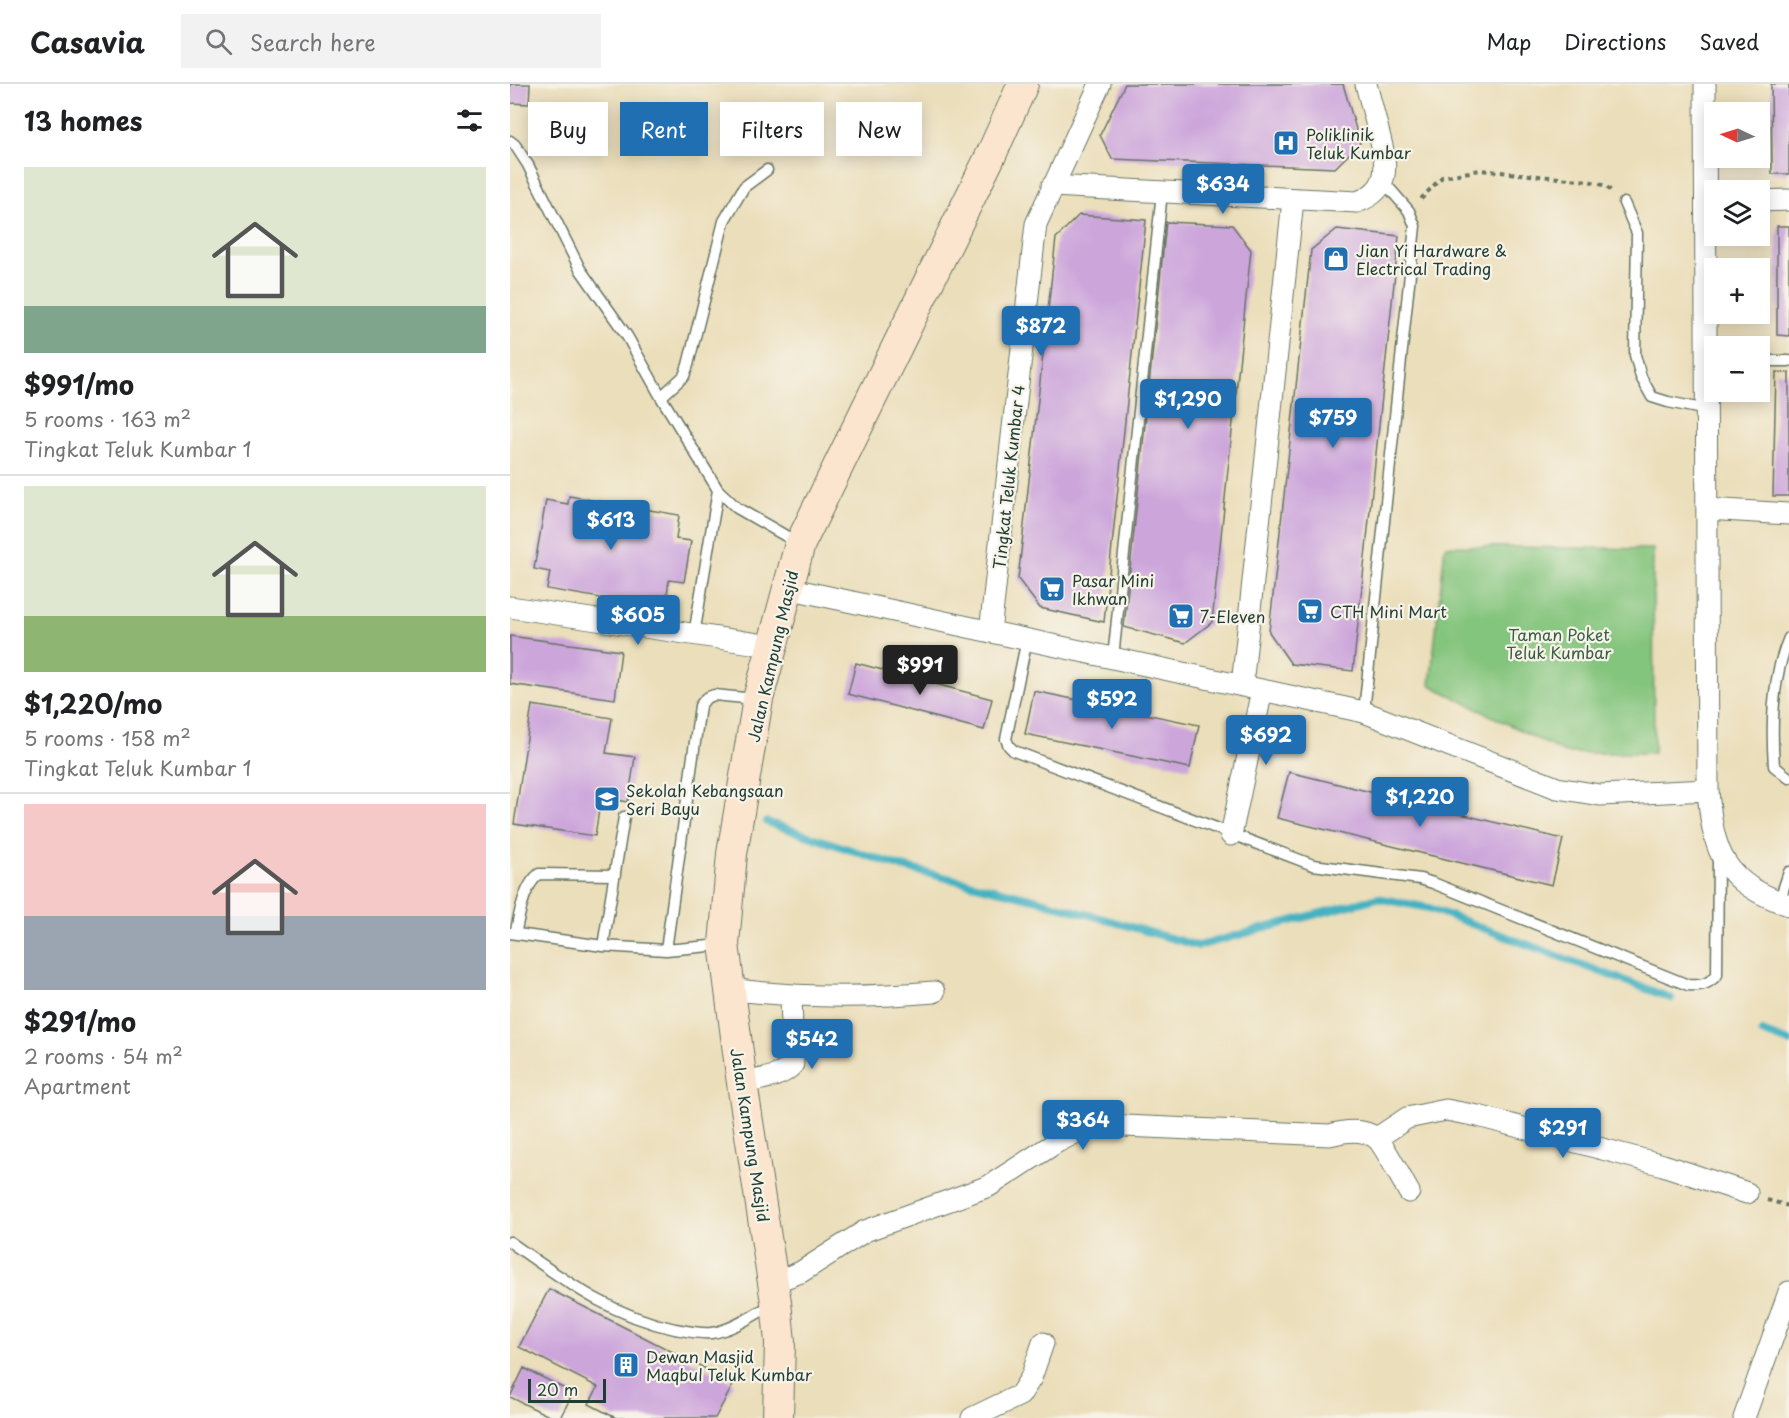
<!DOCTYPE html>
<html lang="en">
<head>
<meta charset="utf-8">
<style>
  body { margin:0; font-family:"Playpen Sans",sans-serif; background:#f2f2f2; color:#202124; height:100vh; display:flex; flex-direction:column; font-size:22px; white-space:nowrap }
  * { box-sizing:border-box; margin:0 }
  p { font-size:20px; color:#757577 }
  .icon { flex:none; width:33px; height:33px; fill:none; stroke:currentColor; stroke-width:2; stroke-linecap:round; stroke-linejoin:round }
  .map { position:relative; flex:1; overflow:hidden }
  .side { display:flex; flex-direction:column; background:#fff; width:510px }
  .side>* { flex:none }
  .banner { position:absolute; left:18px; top:18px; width:570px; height:54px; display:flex; gap:12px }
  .needle { width:39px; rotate:274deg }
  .buttons { position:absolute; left:1194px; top:18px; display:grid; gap:12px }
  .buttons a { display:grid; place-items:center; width:66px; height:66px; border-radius:0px; background:#fff; box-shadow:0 3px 15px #0003; font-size:30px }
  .scale { position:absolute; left:18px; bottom:15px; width:78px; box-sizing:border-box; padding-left:6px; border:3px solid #1f3d34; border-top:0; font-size:16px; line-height:21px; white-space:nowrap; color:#1f3d34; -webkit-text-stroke:4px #f7f3e8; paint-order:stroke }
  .price { position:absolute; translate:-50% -51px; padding:0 14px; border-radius:6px; background:#1f6fb2; color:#fff; font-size:20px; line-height:39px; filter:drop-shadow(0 2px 3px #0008) }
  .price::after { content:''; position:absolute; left:50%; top:36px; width:18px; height:14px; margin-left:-9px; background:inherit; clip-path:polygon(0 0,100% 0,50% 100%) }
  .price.current { background:#222; color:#fff }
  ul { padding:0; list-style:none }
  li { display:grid; align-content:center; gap:12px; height:318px; padding:0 24px }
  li+li { border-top:2px solid #e0e0e0 }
  li span { display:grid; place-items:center; height:186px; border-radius:0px; color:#555 }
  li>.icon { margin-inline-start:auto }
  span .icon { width:108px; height:108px; fill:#fffc; stroke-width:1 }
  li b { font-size:26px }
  h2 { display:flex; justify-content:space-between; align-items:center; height:72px; padding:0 24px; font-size:26px }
  .tag { padding:0 21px; border-radius:0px; background:#fff; box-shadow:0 3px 15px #0003; font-size:21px; line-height:54px }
  .tag.current { background:#1f6fb2; color:#fff }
  header { display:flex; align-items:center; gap:36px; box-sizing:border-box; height:84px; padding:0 30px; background:#fff; border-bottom:2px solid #e0e0e0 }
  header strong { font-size:28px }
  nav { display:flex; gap:33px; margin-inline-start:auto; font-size:21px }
  .search { width:420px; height:54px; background:#f2f2f2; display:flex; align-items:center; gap:15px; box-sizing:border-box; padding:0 21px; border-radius:0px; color:#757577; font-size:22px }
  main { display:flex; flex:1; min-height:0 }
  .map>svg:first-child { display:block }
</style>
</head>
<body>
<header>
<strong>Casavia</strong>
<div class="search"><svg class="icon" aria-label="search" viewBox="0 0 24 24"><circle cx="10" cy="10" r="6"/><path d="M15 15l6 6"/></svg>Search here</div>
<nav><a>Map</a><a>Directions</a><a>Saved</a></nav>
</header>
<main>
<section class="side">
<h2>13 homes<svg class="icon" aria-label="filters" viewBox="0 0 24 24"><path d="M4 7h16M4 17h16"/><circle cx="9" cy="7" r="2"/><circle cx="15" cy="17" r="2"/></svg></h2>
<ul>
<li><span style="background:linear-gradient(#dfe7d0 75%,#7fa58c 0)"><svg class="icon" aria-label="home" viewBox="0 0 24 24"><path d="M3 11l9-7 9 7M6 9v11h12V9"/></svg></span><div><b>$991/mo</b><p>5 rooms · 163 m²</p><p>Tingkat Teluk Kumbar 1</p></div></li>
<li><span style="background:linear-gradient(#dfe7d0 70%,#8fb573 0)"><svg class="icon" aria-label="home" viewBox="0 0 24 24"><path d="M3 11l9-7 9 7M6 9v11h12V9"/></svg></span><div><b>$1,220/mo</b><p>5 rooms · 158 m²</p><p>Tingkat Teluk Kumbar 1</p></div></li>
<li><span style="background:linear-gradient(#f6c9c9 60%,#9aa5b1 0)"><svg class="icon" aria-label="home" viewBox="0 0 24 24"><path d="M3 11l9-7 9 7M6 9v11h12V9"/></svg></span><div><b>$291/mo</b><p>2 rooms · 54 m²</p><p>Apartment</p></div></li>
</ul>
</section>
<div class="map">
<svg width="1279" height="1334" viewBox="0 0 1279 1334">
  <rect width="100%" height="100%" fill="#f7f3e8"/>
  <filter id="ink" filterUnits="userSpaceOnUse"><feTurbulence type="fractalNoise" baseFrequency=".0167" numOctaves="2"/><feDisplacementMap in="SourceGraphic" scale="12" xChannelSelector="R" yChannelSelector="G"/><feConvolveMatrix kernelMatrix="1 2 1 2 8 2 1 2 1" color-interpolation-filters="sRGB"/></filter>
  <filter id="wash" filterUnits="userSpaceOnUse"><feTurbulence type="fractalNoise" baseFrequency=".008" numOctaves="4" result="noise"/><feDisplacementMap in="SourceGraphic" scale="24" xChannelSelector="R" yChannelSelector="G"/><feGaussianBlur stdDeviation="1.35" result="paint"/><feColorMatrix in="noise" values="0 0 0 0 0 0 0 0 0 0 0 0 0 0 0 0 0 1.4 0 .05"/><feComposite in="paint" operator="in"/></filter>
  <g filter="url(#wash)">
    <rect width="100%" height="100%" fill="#ebdeba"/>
    <path fill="#84c57d" stroke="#528158" stroke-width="1.5" d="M935,462L1143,465L1144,669H1055L920,601Z"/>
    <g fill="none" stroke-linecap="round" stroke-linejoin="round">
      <path stroke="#45b2c2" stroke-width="8" d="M257,738L392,783L524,815L688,862L867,814L919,824L1161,914
        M1252,948L1279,958"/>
    </g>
    <g id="blocks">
      <path fill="#cca5db" d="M0,0H20L19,20L0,19Z
        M615,0H833L850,59L825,84L602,75L590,51Z
        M1261,0H1279V90H1262Z
        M569,131L636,136L594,538L530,524L508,495L546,154Z
        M656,138L722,141L741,166L702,538L675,559L614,543Z
        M1267,142H1279V252L1267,251Z
        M827,145L889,152L843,587L781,580L759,548L801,166Z
        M1266,288L1279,289V412H1263Z
        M59,412L169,431L166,455L181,457L174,498L159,496L155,525L37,505L40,488L24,485L36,416L58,420Z
        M0,552L111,567L105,615L0,600Z
        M346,579L482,615L474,646L338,610Z
        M524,607L689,641L680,684L515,650Z
        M22,621L102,634L96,669L125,673L118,718L91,713L85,752L4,740Z
        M779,688L1053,755L1042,801L767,734Z
        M39,1205L224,1299L205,1334H106L79,1320L88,1303L9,1263Z
        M14,1284L63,1309L50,1334H43L0,1313Z"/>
    </g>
  </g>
  <g filter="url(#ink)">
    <use href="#blocks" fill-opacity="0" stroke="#667563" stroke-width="1.5"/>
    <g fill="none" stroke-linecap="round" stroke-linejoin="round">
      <g stroke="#667563" stroke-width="13">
        <path id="lane" d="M0,57L5,61L18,81L70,185L117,252L151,313
          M257,86L234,103L214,137L178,281L174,292L151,313L208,406L227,424L288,459
          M1114,119L1127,149L1125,271L1131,293L1142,313L1158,318L1197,326
          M1250,277H1279
          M184,551L208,406
          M1279,554C1262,593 1261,640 1264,682L1279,694
          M517,555L496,655L499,662L504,667L803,781L910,795L923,799L1178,901C1191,902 1197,901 1207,891L1208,773
          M603,574L652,108
          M854,628L905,142L899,127L873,97
          M1269,818L1279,788
          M0,849L93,862L156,866L211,861
          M5,850C10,830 13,803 29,790L105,791
          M93,862L114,733
          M156,866L190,622L196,614L204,611L245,615
          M0,1158C54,1196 99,1231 165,1245C176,1247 190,1250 201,1249C223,1246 245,1230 263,1220"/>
      </g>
      <g stroke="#667563" stroke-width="23">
        <path id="street" d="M1195,0L1198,706C1203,770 1214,799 1279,821
          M542,102L847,118C884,105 876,77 868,46C864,31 860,15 856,0
          M1250,117L1279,116
          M1197,425L1279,430
          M277,504L854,628L1047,704L1090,711L1198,706
          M0,523L262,562
          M480,548L526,140L590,0
          M732,602L783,116
          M721,751L752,606
          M219,905C287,914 356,914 424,908
          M232,999C249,995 272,994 283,980L281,911
          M867,1054L897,1034L936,1026L968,1032L1153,1081L1237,1109
          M264,1198L291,1188L355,1147L479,1102L547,1058L571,1046L591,1041L820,1051C834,1047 853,1044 866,1054C873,1059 893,1098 899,1108
          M462,1334L510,1311L521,1294L533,1259
          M1234,1334L1279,1208"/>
      </g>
      <g stroke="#667563" stroke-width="32">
        <path id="secondary" d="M268,1334L270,1258L266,1218L232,999L214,860L222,770L248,615L290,460L481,71L513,0"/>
      </g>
      <path stroke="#667563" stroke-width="4" stroke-dasharray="4.5 4.5" stroke-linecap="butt" d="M911,115L932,93L970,86L1079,97L1096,102L1102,108
        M1257,1116L1279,1122"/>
      <use href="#lane" stroke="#fff" stroke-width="10"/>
      <use href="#street" stroke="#fff" stroke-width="21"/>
      <use href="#secondary" stroke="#fce5cf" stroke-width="30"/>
    </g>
  </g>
  <defs>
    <g id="hospital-square" transform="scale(1.35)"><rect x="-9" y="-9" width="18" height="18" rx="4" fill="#1f6fb2" stroke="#f7f3e8"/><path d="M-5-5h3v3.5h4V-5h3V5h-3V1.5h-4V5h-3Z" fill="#fff"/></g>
    <g id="shop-square" transform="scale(1.35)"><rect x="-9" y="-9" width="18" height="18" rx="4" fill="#1f6fb2" stroke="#f7f3e8"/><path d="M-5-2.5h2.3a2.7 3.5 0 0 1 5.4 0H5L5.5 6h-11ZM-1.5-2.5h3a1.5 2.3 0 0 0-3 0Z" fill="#fff"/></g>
    <g id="supermarket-square" transform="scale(1.35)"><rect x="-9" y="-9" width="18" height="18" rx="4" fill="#1f6fb2" stroke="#f7f3e8"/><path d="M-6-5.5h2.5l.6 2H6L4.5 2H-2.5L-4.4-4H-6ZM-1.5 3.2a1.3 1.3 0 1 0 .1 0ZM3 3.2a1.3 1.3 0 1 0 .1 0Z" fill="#fff"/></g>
    <g id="school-square" transform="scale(1.35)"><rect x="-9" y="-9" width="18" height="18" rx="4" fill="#1f6fb2" stroke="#f7f3e8"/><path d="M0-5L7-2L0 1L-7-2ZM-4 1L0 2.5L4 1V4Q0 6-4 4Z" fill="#fff"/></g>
    <g id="building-square" transform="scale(1.35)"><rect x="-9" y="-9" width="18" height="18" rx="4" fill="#1f6fb2" stroke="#f7f3e8"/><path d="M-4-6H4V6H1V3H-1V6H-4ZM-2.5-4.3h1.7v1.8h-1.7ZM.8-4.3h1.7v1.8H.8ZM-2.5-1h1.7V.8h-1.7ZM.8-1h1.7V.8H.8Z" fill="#fff"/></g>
  </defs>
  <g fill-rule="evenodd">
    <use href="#hospital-square" x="776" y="59"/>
    <use href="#shop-square" x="826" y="175"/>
    <use href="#supermarket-square" x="542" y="505"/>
    <use href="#supermarket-square" x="800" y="527"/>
    <use href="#supermarket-square" x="671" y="532"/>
    <use href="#school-square" x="97" y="715"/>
    <use href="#building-square" x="116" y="1281"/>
  </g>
  <g text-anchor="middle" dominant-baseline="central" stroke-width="4.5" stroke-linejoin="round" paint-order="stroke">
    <g font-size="16" fill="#1f3d34" stroke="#f7f3e8" text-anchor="start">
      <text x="796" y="50">Poliklinik<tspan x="796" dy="18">Teluk Kumbar</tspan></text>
      <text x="846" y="166">Jian Yi Hardware &amp;<tspan x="846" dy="18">Electrical Trading</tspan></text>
      <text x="562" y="496">Pasar Mini<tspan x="562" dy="18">Ikhwan</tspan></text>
      <text x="820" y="527">CTH Mini Mart</text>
      <text x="690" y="532">7-Eleven</text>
      <text x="116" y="706">Sekolah Kebangsaan<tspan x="116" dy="18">Seri Bayu</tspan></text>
      <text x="136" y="1272">Dewan Masjid<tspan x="136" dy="18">Maqbul Teluk Kumbar</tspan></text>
    </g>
    <g font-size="16" fill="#1f3d34" stroke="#f7f3e8">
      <text transform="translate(498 393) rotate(-84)">Tingkat Teluk Kumbar 4</text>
      <text transform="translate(262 572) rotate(-77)">Jalan Kampung Masjid</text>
      <text transform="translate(241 1051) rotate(81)">Jalan Kampung Masjid</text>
    </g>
    <g font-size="16" fill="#385f46" stroke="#f7f3e8">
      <text x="1049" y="550">Taman Poket<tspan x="1049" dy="18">Teluk Kumbar</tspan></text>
    </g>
  </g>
</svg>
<div class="buttons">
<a><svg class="needle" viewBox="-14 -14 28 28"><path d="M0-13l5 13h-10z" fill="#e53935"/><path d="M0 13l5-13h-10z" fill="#757577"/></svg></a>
<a><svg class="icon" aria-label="layers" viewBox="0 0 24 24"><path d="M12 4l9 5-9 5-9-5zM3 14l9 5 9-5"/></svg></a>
<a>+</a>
<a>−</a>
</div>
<div class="scale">20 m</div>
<b class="price" style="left:713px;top:131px">$634</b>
<b class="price" style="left:531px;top:273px">$872</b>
<b class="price" style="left:678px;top:346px">$1,290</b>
<b class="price" style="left:823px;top:365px">$759</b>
<b class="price" style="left:101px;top:467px">$613</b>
<b class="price" style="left:128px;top:562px">$605</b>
<b class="price current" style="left:410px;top:612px">$991</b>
<b class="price" style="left:602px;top:646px">$592</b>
<b class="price" style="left:756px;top:682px">$692</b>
<b class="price" style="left:910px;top:744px">$1,220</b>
<b class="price" style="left:302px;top:986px">$542</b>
<b class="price" style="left:573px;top:1067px">$364</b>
<b class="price" style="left:1053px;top:1075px">$291</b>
<div class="banner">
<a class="tag">Buy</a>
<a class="tag current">Rent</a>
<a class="tag">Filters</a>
<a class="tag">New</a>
</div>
</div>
</main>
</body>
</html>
